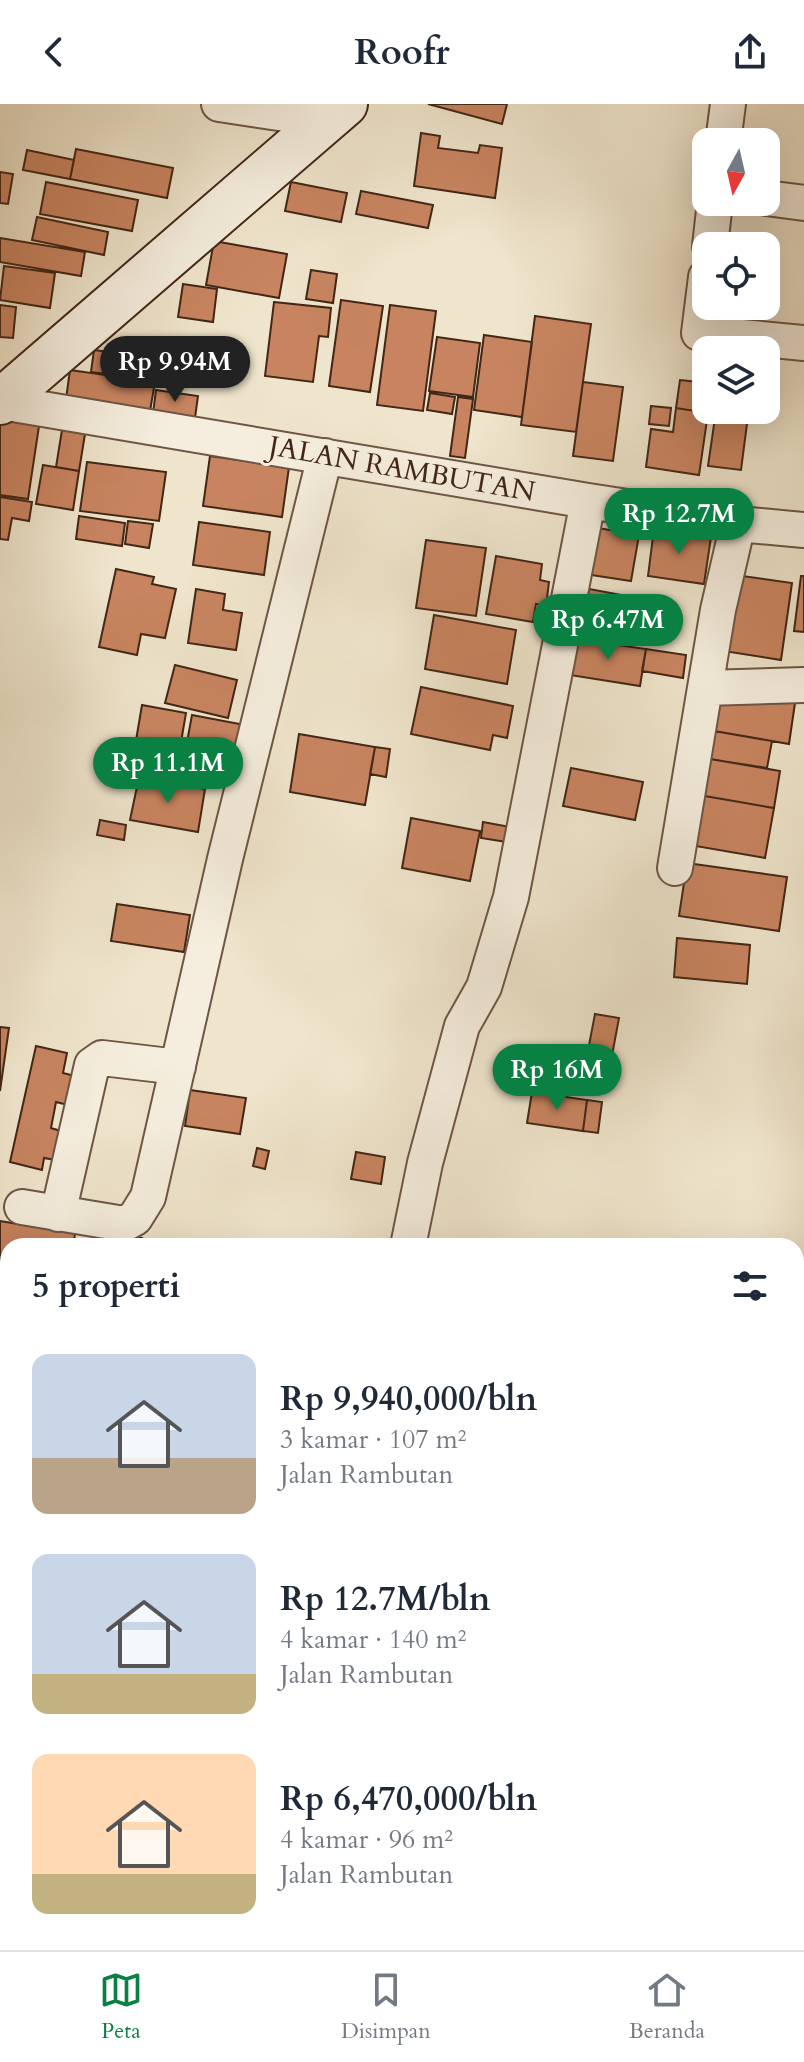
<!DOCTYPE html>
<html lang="id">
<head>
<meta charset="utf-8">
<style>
  body { margin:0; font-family:Cardo,serif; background:#f2f2f3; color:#1f2937; height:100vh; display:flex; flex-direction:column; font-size:30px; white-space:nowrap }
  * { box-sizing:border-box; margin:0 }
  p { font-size:26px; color:#747a83 }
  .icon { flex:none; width:44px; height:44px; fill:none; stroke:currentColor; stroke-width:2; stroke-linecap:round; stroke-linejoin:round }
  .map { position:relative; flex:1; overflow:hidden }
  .panel { position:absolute; left:0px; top:1134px; width:804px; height:712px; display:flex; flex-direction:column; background:#fff; border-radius:24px 24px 0 0; box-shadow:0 8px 32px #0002 }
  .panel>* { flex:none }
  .needle { width:52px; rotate:188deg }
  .fabs { position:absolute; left:692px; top:24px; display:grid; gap:16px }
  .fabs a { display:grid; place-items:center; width:88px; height:88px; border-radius:16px; background:#fff; box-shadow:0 8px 32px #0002; font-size:40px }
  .price { position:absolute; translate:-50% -68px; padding:0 18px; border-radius:28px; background:#0b8043; color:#fff; font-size:26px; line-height:52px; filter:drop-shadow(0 2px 4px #0008) }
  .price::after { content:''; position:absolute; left:50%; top:48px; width:24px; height:18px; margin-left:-12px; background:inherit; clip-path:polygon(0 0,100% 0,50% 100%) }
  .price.current { background:#222; color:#fff }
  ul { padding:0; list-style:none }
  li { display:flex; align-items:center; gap:24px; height:200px; padding:0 32px }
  li span { display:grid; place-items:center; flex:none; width:224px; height:160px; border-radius:16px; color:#555 }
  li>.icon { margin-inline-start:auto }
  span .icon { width:96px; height:96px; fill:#fffc; stroke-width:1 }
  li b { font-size:34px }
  h2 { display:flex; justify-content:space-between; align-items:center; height:96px; padding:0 32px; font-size:34px }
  header { display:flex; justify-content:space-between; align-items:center; height:104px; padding:0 32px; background:#fff; font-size:36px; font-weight:800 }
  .tab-bar { display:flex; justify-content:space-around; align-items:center; height:112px; border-top:2px solid #e0e1e3; background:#fff; font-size:22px; color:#747a83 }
  .tab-bar a { display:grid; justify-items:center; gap:4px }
  .tab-bar .current { color:#0b8043 }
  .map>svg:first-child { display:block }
</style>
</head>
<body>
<header><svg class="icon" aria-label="back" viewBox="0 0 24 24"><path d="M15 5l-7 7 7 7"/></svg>Roofr<svg class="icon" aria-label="share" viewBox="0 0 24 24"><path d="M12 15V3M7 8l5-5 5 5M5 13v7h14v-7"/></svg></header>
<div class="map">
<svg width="804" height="1846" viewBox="0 0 804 1846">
  <rect width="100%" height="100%" fill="#efe5cc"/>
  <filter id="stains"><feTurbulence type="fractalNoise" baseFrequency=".0025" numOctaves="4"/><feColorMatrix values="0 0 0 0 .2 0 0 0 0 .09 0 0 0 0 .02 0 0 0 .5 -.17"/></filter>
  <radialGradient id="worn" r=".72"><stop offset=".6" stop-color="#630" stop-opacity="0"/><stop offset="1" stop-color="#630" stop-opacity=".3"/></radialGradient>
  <path fill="#c88460" stroke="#422616" stroke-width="2" d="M428,0H507L502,20Z
    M421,29L440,32L438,44L478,49L480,41L502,44L495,94L414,82Z
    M76,45L173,64L167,94L70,75Z
    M27,46L74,56L70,75L23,66Z
    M0,68L13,70L8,100L0,99Z
    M46,78L138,96L132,127L40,110Z
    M291,78L347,89L341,118L285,107Z
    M361,87L433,101L428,124L356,110Z
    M37,113L108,128L104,151L32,136Z
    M0,134L85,148L81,172L0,158Z
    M214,137L287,150L279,194L206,181Z
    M4,162L55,169L50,204L0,196Z
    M311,166L337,170L333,199L306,195Z
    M183,180L217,185L213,218L178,213Z
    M341,196L383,202L370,288L329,282Z
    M274,198L331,204L328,233L319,232L313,278L265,272Z
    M0,201L16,203L13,234L0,233Z
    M390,201L436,207L423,307L377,301Z
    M535,212L591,220L576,328L521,321Z
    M484,231L532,238L522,313L474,306Z
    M437,233L480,239L473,293L429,287Z
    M180,238L203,241L201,261L178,258Z
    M94,246L162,255L160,277L91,268Z
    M70,266L155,278L150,307L66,295Z
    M680,276L706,279L708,309L676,304Z
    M583,278L623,283L613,357L573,352Z
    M156,286L198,292L195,314L153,309Z
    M430,289L455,293L452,310L427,306Z
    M458,293L473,295L465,354L450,352Z
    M651,302L671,304L669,322L649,320Z
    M676,304L708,309L699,371L646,363L651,325L673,328Z
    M716,307L748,312L741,366L708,362Z
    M0,316L39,322L28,395L0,391Z
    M62,326L85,330L79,367L56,363Z
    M210,352L289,363L282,413L203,402Z
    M87,358L166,368L159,417L80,407Z
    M43,361L79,367L73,406L36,400Z
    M0,393L32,398L29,417L12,414L8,436L0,435Z
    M79,412L125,419L122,442L76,435Z
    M128,417L153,420L149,444L125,440Z
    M199,418L270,428L264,471L193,461Z
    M598,424L639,431L631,477L591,471Z
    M654,425L711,433L704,480L648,472Z
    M426,436L486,444L476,512L416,504Z
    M496,452L542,460L540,476L549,478L546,502L536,500L533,518L486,510Z
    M116,465L154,473L152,480L176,485L165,534L141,530L137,551L99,543Z
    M728,470L792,479L781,556L717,546Z
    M801,472H804V528L794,527Z
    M196,485L225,490L223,506L242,509L236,546L188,539Z
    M589,485L627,492L620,534L582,529Z
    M434,511L516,526L507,580L425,565Z
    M576,535L646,545L640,582L570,571Z
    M646,545L686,551L683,574L642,567Z
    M175,561L237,576L228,614L165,599Z
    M421,583L513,602L507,634L493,631L490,646L411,630Z
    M721,587L795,599L789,640L714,627Z
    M142,601L186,609L175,673L131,666Z
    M192,611L245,621L234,681L181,671Z
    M714,627L772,637L767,664L709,655Z
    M299,630L375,643L365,701L290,688Z
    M375,643L390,645L386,673L370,670Z
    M699,653L780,667L774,704L693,690Z
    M571,664L643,678L635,716L563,702Z
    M139,673L205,685L198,728L130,716Z
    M693,690L774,704L765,754L684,740Z
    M411,714L480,727L470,777L402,764Z
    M100,716L126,721L124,736L97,731Z
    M483,718L510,723L507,738L481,734Z
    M687,759L787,773L779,827L679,812Z
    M117,800L190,811L184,848L111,837Z
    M677,834L750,841L747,880L674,873Z
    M595,910L619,914L610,962L586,957Z
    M0,923L9,924L0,987Z
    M36,942L67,949L63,969L75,972L68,1001L56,998L51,1024L61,1027L55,1056L44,1054L42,1066L10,1058Z
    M190,986L246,994L240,1030L185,1022Z
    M532,988L587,996L583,1027L527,1019Z
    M587,996L602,998L598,1029L583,1027Z
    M257,1044L269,1047L265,1065L253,1062Z
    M356,1048L385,1053L381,1080L351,1075Z
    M31,1114L75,1129L74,1138L101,1142H8V1164L0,1163V1117L30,1122Z
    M122,1132L142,1134L141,1142H121Z
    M796,1336L804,1338V1370L796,1369Z
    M796,1379L804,1380V1416L796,1414Z
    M796,1485L804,1486V1530L796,1528Z
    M796,1543L804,1544V1580L796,1579Z
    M252,1838H308L307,1846H251Z
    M321,1838H370L368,1846H320Z
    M681,1838H729L768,1844L680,1846Z"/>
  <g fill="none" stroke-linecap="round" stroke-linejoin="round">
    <g stroke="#6d5644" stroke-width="38">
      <path id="street" d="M219,0L326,16
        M723,38L728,0
        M766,94L804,99
        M710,142L715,98
        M706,173L699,229L804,239
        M1,298L588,397L738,420L804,426
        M705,584L804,581
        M675,764L718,506L738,420
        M22,1103L124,1120L135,1114L148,1093L225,755L325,352
        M58,1110L92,961L102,954L178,963
        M408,1142L425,1059L462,922L484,883L511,793L588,397
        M796,1305L804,1307
        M796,1459L804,1460
        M796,1678L804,1617
        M316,1846L317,1838
        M529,1846L531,1838
        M772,1846L773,1838"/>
    </g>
    <g stroke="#422616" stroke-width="48">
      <path id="secondary" d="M0,298L345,0"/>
    </g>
    <use href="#street" stroke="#f5eede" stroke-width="34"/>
    <use href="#secondary" stroke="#f5eede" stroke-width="44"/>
  </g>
  <g text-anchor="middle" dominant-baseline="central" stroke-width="6" stroke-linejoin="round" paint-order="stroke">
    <g font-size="28" fill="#422616" stroke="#f5eede">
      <text transform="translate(402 365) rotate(10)">JALAN RAMBUTAN</text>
    </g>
  </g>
  <rect width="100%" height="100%" filter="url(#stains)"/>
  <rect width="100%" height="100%" fill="url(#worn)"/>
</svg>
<div class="fabs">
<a><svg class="needle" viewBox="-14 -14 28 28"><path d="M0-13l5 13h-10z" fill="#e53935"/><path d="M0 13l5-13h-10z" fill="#747a83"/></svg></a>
<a><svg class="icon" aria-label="locate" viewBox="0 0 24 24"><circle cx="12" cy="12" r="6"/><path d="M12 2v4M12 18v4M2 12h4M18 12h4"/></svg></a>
<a><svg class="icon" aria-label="layers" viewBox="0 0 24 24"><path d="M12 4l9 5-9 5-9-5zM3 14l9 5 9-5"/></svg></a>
</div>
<b class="price current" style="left:175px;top:300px">Rp 9.94M</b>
<b class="price" style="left:679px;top:452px">Rp 12.7M</b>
<b class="price" style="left:608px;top:558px">Rp 6.47M</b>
<b class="price" style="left:168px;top:701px">Rp 11.1M</b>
<b class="price" style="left:557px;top:1008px">Rp 16M</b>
<section class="panel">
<h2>5 properti<svg class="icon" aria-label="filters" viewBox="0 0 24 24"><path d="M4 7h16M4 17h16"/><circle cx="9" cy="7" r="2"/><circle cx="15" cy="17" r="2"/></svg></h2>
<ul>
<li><span style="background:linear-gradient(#c9d6e8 65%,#b9a48a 0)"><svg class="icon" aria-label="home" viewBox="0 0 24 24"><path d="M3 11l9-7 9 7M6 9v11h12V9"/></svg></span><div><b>Rp 9,940,000/bln</b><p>3 kamar · 107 m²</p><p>Jalan Rambutan</p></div></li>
<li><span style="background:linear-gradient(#c9d6e8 75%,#c2b280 0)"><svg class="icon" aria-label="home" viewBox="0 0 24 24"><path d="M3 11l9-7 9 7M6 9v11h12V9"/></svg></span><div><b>Rp 12.7M/bln</b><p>4 kamar · 140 m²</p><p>Jalan Rambutan</p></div></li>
<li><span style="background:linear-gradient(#ffd9b3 75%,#c2b280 0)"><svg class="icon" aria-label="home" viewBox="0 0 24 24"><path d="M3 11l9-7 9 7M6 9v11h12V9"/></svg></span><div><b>Rp 6,470,000/bln</b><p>4 kamar · 96 m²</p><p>Jalan Rambutan</p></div></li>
</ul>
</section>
</div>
<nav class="tab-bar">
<a class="current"><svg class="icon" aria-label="map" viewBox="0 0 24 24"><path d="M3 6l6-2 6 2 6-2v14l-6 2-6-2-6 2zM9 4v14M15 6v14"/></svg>Peta</a>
<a><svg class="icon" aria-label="saved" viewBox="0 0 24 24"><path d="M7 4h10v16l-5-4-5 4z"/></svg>Disimpan</a>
<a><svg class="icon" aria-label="home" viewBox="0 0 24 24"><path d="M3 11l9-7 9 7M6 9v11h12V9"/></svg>Beranda</a>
</nav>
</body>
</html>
